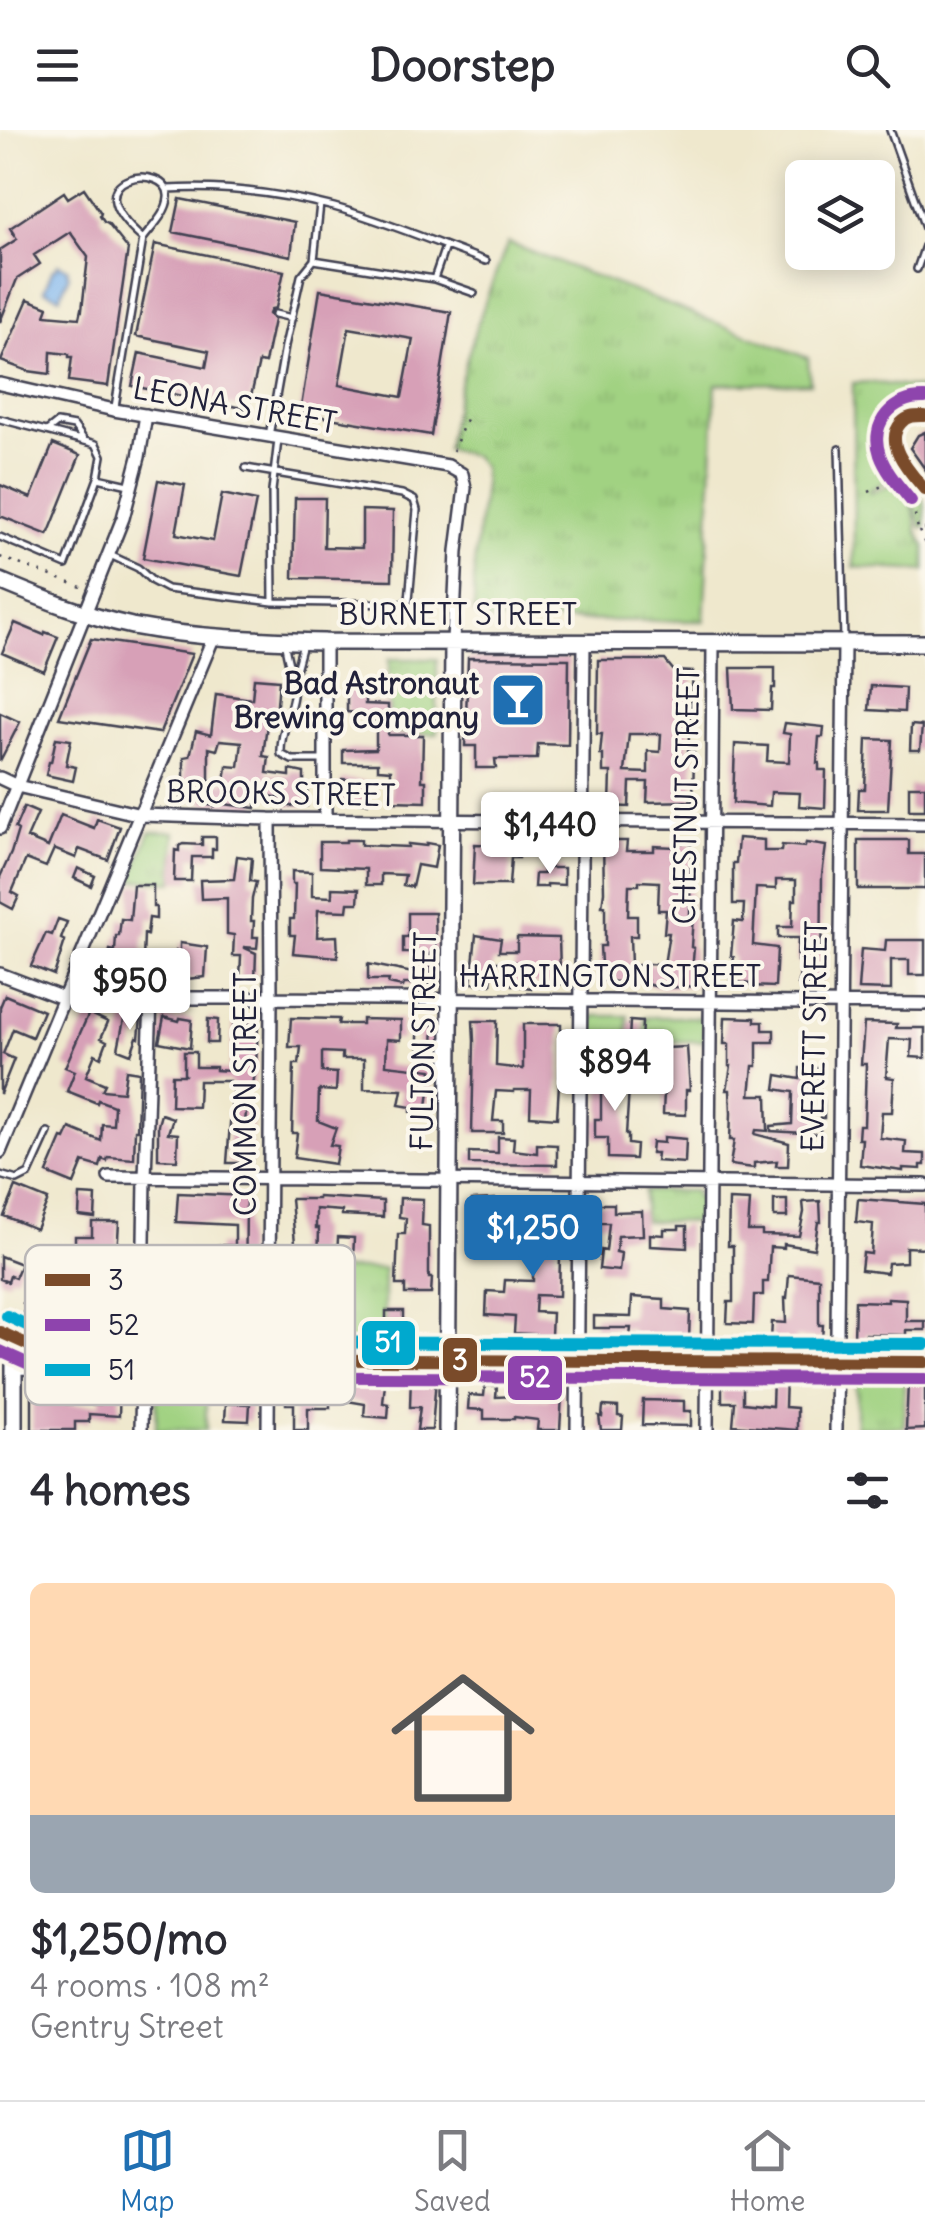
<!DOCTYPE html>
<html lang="en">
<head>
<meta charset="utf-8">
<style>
  body { margin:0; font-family:Delius,sans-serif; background:#f7f7f7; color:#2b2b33; height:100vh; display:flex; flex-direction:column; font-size:38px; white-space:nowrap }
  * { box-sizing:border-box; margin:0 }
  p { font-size:32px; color:#7c7c81 }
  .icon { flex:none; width:55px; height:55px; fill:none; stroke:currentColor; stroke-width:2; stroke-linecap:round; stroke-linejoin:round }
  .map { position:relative; height:1300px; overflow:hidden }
  .details { display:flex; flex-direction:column; background:#fff; flex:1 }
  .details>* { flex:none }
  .buttons { position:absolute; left:785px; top:30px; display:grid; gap:20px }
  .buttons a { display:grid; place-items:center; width:110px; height:110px; border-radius:15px; background:#fff; box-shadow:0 5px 25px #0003; font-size:50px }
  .price { position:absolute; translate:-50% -85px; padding:0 22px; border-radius:10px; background:#fff; color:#222; font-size:32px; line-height:65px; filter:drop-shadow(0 2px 5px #0008) }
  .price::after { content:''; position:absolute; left:50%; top:60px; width:30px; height:22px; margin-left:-15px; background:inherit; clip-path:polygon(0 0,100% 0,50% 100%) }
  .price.selected { background:#1f6fb2; color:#fff }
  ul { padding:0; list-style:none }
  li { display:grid; align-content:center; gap:20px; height:530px; padding:0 30px }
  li+li { border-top:2px solid #e1e1e2 }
  li span { display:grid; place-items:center; height:310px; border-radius:15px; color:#555 }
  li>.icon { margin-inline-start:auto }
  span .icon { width:180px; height:180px; fill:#fffc; stroke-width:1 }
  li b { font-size:42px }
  h2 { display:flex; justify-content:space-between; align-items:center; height:120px; padding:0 30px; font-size:42px }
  header { display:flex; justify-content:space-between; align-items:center; height:130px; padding:0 30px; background:#fff; font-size:45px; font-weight:700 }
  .menu { display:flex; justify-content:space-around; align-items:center; height:140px; border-top:2px solid #e1e1e2; background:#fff; font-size:28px; color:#7c7c81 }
  .menu a { display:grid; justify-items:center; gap:5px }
  .menu .selected { color:#1f6fb2 }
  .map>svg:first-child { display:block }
</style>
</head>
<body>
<header><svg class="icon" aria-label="menu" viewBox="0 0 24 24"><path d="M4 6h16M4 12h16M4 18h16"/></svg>Doorstep<svg class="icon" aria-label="search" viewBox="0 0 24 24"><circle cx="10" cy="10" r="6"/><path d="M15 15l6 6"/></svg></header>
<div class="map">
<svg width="925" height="1300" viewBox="0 0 925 1300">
  <defs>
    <pattern id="grass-tufts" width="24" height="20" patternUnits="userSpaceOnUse" patternTransform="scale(2.5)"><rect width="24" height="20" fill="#a1d282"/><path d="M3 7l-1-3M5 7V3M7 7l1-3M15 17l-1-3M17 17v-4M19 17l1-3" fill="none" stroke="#8ab471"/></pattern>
  </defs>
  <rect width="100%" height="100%" fill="#fbf7ec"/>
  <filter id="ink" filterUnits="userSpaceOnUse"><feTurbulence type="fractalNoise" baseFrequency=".01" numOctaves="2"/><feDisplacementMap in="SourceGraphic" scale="20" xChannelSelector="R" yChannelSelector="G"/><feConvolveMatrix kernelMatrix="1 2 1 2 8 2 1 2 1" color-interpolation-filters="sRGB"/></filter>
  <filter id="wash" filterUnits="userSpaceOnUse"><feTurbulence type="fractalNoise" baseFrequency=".0048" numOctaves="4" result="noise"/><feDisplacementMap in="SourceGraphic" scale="40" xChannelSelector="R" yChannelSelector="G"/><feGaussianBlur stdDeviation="2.25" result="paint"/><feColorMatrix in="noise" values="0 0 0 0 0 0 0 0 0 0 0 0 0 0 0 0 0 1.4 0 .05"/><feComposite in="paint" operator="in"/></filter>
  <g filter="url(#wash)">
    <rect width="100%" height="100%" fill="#efe8cd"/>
    <path fill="url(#grass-tufts)" stroke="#627a5e" stroke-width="2.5" d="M508,113L808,228L810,253L716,254L704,491L481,490V483H474V435L484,355L482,337L474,326L447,319C457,249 481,178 508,113Z
      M869,252L925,259V267C897,263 870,287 877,316C880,327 887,335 890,346L888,350L869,360L870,363L895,353L909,369L914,382L917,401L925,416V441L854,437L853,253Z
      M920,269L925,270V275C911,273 898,277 890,289C867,324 915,348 924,373C925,380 925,390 925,397L921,398C919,391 917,382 914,375C910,364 900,358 895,348C894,346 895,343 894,341C891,333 884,328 882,319C874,292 894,273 920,269Z
      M389,529H437V604L389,603Z
      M150,702H175L173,752L131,750Z
      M594,886H628L627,920L594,917Z
      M645,887H704V911L645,912Z
      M644,1061H695V1067H703V1092L644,1091Z
      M336,1139H384V1214H342V1190L336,1189Z
      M904,1249V1297H856V1250Z"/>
    <path fill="#a1d282" stroke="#627a5e" stroke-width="2.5" d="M157,1244H206V1300H156Z"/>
    <path fill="#7fb6ee" stroke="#506c94" stroke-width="2.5" d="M58,134L68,139L67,142L69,145L60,167L44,160L53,139L57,138Z"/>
    <g id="blocks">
      <path fill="#d7a0b7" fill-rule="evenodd" d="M84,58L101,83L100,86L104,92L108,94L128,119L108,256L69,251L72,227H69V224L51,222L50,244L28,241L1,231L28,169L48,177L45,185L79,188L81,179L82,180L88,127L70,102L34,125L40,134L17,149L0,192V120L17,109L10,98L64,62L68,68Z
        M180,69L295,92L291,126L173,102Z
        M155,114L284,141L276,178L271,179L269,184L274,190L265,233L259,232L248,279L132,256L139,223L206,237L209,221L136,206Z
        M320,160L451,182L431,305L300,283ZM349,198L413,209L402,267L339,255Z
        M925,302V339L910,318L918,305Z
        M53,314L80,325L48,405L0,386V355L31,368Z
        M158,350L185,355L176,404L213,411L222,364L256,371L241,446L143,428Z
        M295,368H325L324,417L362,418V380L393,381L392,450L293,448Z
        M15,493L44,505L45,502L58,507L44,541L2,523Z
        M91,509L192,524L160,603L59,588Z
        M468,528L569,529L568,615L538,614L537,629H495L496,638H476V616H465Z
        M598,530H665L674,541L693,542L688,622H694L693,671L647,672L648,652H630L629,677L610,676L611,642H603V625H600L602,604H597ZM629,604H661L660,622L648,621V643L625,642Z
        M731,538H775V558H772L771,580L733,579Z
        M254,548L279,550L276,587L268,586L263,626L269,627L267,643L290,646V640L304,643V657H308L307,676H285V668L257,665L256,678L216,673L215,676L202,674L203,669L181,668L184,649V627L190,626L196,601L211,605L216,564L252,569ZM220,610L242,612L239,637L227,636L225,653L209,651V618L217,620Z
        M871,556L905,558L904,582L869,580Z
        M347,558H365V574L388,575V605H423L422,651H426V672L391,671V640L378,639V633H343V620L376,619V586H358V583L347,582Z
        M0,583L20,592L0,631Z
        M785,593L824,597L823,607H819L817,633H819V640H826L825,678L799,676L800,663L771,662L770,676L733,673L735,614L768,616L767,631L789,632L790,604L783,603Z
        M911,595L922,596L920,620H910Z
        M56,608L71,610L66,635L76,637L73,651L46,645L49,632H51Z
        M867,609L892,610L888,680H858L859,659H865Z
        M342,649L372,652L368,673L338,671Z
        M909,656H925V680H909Z
        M24,677L38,683L27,708L48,717L61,685L94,698L97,689L120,697L108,730L79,719L76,728L54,719L46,737L26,729L12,762L19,766L13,779L0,772V747L11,723L18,700L15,698Z
        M202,707H216V719H212V727H192L191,751H174L175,720L179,721V716L183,714L202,715Z
        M738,708L764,710V721H781L782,715L805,717L806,713L826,716L822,745L821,858L798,855L802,831H797L798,808H778V797H792L793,770H796V750H776V759L756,758L753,815L777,818L775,857L750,856L751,854L730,851L734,827L731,826L734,791L743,792L744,774H733V733H736Z
        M346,710H361V715L408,717V714L426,716L427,713L438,715L434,738L417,735L412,757L403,755L405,745L381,744V755H366V739L320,737V712H346Z
        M858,710H909V724H925V759H858Z
        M603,711H627L626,721H654V716L675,717V713H691L690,785H693L691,817L694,818L693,830L695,856L663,858L646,854L647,851L626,853L597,850L599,834H601L600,816H605V776H602L604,762ZM639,751L659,752L658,780H666L664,803H669L664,835L649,834L631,836L630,806H637V786H628L629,755H639Z
        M475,714L519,716V728H511L509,755H473Z
        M237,726L252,728L250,751L256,752L252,769L251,791H254L253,807H258L257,818L243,817L256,823L255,850L240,849L241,826H233L234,805L227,804V768L201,769L200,750L234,749Z
        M78,738L95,746L91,756L74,748Z
        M543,738H564V755L547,754V757H534L535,744H543Z
        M292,741L312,742V766L332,767V758L359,759L358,773H348L347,781L318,780L317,807L337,806L338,827L293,823L295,805H290V789H294L295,754H292Z
        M133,755H153V777H156V789L149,788L147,805L144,804L143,831H130L127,850L105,846L110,820L115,821L116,806H119L121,789L130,790Z
        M408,783H435L436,823H430V854H404L403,857L388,854L389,850H368V834L413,843V823H403V807H408Z
        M58,789L67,792L61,809L65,811L54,845L31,836L46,803L52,805Z
        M476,805L501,809L499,821H517V807L559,808L560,841H566L565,854H531V858L512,855L515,832H493L491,855L471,853Z
        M886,810H925V845H909V830H891V860L858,859L861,819L885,821Z
        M180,813L207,817L205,847L186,849L159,846L158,854L145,852L147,832L174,835L176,821L180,822Z
        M5,865L43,881L32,907L13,899L3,924L14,929L0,964V877Z
        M89,883L108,892L101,908L107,911L101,927L95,924L86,946L105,954L102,960L123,962L126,940L139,942L137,1000H135L134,1029L108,1027L107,1031L102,1029L100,1037L83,1032L74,1054L47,1043L62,1008L65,1009L70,998L101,1011L102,994L113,995L114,976L98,970L97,973L67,961L75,941L65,937Z
        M125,884L141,887L139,908L137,907L131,924L118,919Z
        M164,887L179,891L180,888L192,890L190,918L159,912Z
        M725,887L755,888V892H763V900H774V912H757V936H753L750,965H767L768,1001L756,1000L755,1004L789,1013L788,1036H776L777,1031L754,1033V1038L730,1035L734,1010H730L731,983L730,960H727L731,936H729V914H724Z
        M291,888L339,889L338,894H362V889L401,890V910L387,909L386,935L432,940L426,984L411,982V977L399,975L402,960L364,959V929H342V923L322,922V942L337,943L336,961L319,960L318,991L336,998L330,1015L338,1016L335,1034L294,1028L297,1003H292L294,934H299L301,917H289Z
        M208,889L218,890L217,913H207Z
        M473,891H497L496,936L523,939V894H561V936H560L557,988L530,986L531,960H514V962L496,961L493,991H503V1003H472L474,911Z
        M630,891L642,892L641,913L629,912Z
        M234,892L258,895L256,935L253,956H249L245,992H252L249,1014H252V1033H227L233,954H229V951H199L198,977L171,976L172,945H186L184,944V922H196V937H216V940L229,941Z
        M864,893L897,894L896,898H925V928L911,927L912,910L889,909L886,947L894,948L892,982H882L880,1008L906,1011L905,1023L925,1024V1035H921V1039L903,1038V1041L860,1035L862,1009H858L859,995H864L866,934H861Z
        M418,894H434L433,918L418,917Z
        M687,917L690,960H686V985L663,984L664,962L645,960L647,938L666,939L665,918Z
        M800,938H818L820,971H824V988H820V1004L771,1001V996L792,994L793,962L775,959L777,945L800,949Z
        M601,940L630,942L626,1005H628V1014L636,1015L635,1029L608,1028V1008H595V989H601Z
        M161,984L173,988L168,1003L178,1004L177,1030L158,1029V995Z
        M498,1007L514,1008L513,1020L537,1023V1014L557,1015V1035L469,1034V1022L498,1023Z
        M664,1007L686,1009L685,1033L656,1031L657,1023H651L652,1012L664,1013Z
        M16,1057L48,1070L36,1099L4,1086Z
        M178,1063L246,1066L245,1183L216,1182L218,1115L235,1116V1095L176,1092Z
        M80,1065L96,1066L95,1088L79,1086Z
        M318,1067L383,1071V1087L342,1085V1081L316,1079V1098H319L318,1137L308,1136L307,1167L317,1168L315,1210L289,1209L293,1162H289L290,1148L291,1149L295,1113L291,1069H318Z
        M400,1068L423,1069L422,1095L429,1096V1148H432L431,1164H405V1155H396L398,1104H405L406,1088L399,1087Z
        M549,1068L560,1070L558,1107L555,1106V1126H560L559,1166L536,1165L535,1182L552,1183L551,1205L514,1203L515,1187L486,1185L487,1161L504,1162L505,1150L533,1151V1117H537L538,1074L548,1075Z
        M495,1069V1091H472V1070Z
        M858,1069L925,1074V1118L906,1117V1132L888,1133L887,1143L861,1140L863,1123L871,1124L873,1094L856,1092Z
        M729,1070L750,1071L748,1101H762V1105L799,1106L804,1082L803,1072L820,1071L821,1092H818L814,1119L784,1114V1118L770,1117L768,1152H763V1165H754L753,1194L727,1193L728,1172H733V1116H728Z
        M774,1070H787V1087H774Z
        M597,1074H614V1082L642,1081L643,1105L618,1106L616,1122L621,1123L619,1141L599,1139L601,1120L606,1121L609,1093H597Z
        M92,1092H119L117,1124H120V1140H123L126,1208H105V1205H84V1202L64,1201L66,1166H76L75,1185H105V1180H111V1156H100V1139L80,1138V1119H75V1106H92Z
        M679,1096H687V1118L650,1116V1104L664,1105V1099H679Z
        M338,1107L354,1108L353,1130L337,1129Z
        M0,1126L21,1134L15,1148L10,1146L8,1152L0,1149Z
        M789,1145L819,1148V1195H823L822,1209L796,1208V1218L777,1217V1211L771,1210L772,1192L786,1193L785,1168H787Z
        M36,1158L57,1167L42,1200L21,1190L27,1175L23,1173L27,1164L33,1166Z
        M632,1167L664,1169V1179L690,1181L689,1210L630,1207L631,1198H594V1186L631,1187Z
        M888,1168L906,1169V1191H925V1200H906V1205L866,1204V1210L854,1209L855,1171L888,1172Z
        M386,1181H403V1210H386Z
        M411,1245L436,1247L432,1300H417L420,1277H410Z
        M549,1246H563L560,1300H537L538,1290L514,1287V1289H484V1280L468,1279L469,1265L484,1266L485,1256H497L496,1267L517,1266L549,1270Z
        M722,1247H743V1273L772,1276L773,1247H786L785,1277L797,1278V1300L733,1295L735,1272H722Z
        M32,1248H67V1274H100V1253H120L119,1286L89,1284V1292H75V1300H32Z
        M343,1248L385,1253L383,1273L389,1274L388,1288L364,1286L365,1274L330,1268V1278H308V1300H294V1274H286V1250L342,1253Z
        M908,1252L925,1253V1299L906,1300Z
        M643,1270L684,1271V1281H691V1296L642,1295Z
        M226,1273L250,1274L249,1291L225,1290Z
        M603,1276L618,1277V1286L623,1287L622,1300H601L599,1286L602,1287Z"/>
    </g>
  </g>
  <g filter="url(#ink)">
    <use href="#blocks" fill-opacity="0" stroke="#414051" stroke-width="2.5"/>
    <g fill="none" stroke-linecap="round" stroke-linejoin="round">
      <g stroke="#414051" stroke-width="10">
        <path id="lane" d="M890,0L925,98
          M167,59C222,56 280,63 334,77C385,91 436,113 486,131
          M314,130L320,74
          M917,139L925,116
          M434,149L445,117
          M275,184L292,188
          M115,277L143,109C151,98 167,83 168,68C172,31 65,43 143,109
          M925,286C915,285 908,285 901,293C882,314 912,343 925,360
          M0,289L96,314L102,326L98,348L66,435L0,407
          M47,301L57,293L74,296L84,310
          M269,306L285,216L301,146L314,130L434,149L474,163
          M839,319L844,510
          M98,348L129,355
          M110,425L138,438L152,451L167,459L273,472L402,474L409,470L417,380L414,370L402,364L246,338
          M273,472L272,361L278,310
          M285,515C287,532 295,548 293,566C290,585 280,604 281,624L292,630H322
          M293,551L303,514
          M0,1045L17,1050L29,1044L48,1002
          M838,1214L868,1216L869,1229"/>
      </g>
      <g stroke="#414051" stroke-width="16">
        <path id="street" d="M0,254L114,280L448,336L462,344L465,358L457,421L453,511
          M0,648L17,656L141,685L270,689L925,694
          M325,688V512
          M0,698L123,388L139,327L146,285
          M0,844L63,868H271L925,874
          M0,1022L214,506
          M109,1047L925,1055
          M141,1300L145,1048L151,867
          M268,1300L271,868L270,689
          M577,1300L584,511
          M707,1300L713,513
          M836,1300L844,513"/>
      </g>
      <g stroke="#414051" stroke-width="20">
        <path id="secondary" d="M0,451C43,469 86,486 132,496C195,508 261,510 325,512L925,513
          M0,1202L53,1226L99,1229L925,1232
          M15,1236L71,1237
          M14,1300V1208
          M447,1300L453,511"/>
      </g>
      <path stroke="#414051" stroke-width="2.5" stroke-dasharray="2.5 8" stroke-linecap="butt" d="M453,321L466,289
        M894,349L913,375L918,399H925
        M869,362L882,356L893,348C891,337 883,330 880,319C871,289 897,266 925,268
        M919,401L925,414
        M0,427L84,458"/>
      <use href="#lane" stroke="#fff" stroke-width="5"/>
      <use href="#street" stroke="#fff" stroke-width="11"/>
      <use href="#secondary" stroke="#fff" stroke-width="15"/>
      <g stroke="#fbf7ec" stroke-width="20">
        <path id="bus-1" d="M925,286C916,286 908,285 901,293C882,314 912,344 925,360
          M0,1202L53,1226L99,1229L925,1232"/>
      </g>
      <g stroke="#fbf7ec" stroke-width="20">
        <path id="bus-2" d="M911,371C900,357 886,342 880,325C869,293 893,267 925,268
          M0,1221L49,1243L99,1246L925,1249"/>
      </g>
      <g stroke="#fbf7ec" stroke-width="20">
        <path id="bus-3" d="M7,1186L57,1209L100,1212L925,1214"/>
      </g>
      <use href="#bus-1" stroke="#7a4b2a" stroke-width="12"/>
      <use href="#bus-2" stroke="#8e44ad" stroke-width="12"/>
      <use href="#bus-3" stroke="#00a9ce" stroke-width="12"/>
    </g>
  </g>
  <defs>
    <g id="bar-square" transform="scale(2.875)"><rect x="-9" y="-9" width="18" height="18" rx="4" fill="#1f6fb2" stroke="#fbf7ec"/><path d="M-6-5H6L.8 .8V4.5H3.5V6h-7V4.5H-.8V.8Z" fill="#fff"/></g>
  </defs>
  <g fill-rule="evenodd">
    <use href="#bar-square" x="518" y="570"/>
  </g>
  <g text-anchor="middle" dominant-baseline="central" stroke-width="8" stroke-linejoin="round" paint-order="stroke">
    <g font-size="30" fill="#22223b" stroke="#fbf7ec">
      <text transform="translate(235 275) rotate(10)">LEONA STREET</text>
      <text x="458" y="484">BURNETT STREET</text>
      <text transform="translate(281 663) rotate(1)">BROOKS STREET</text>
      <text transform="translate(686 666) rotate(-89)">CHESTNUT STREET</text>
      <text x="610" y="846">HARRINGTON STREET</text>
      <text transform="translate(814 906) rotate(-89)">EVERETT STREET</text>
      <text transform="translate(423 911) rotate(-89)">FULTON STREET</text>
      <text transform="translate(245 964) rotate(-90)">COMMON STREET</text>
    </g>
    <g font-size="30" font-weight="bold" fill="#22223b" stroke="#fbf7ec" text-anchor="end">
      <text x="479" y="553">Bad Astronaut<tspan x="479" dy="34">Brewing company</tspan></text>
    </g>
  </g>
  <rect x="25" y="1115" width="330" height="160" rx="15" fill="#fbf7ec" stroke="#bab7b7" stroke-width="2.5"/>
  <rect x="45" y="1144" width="45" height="12" fill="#7a4b2a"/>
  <rect x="45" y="1189" width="45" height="12" fill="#8e44ad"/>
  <rect x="45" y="1234" width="45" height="12" fill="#00a9ce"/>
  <g font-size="28" fill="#22223b">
    <text x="108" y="1160">3</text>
    <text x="108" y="1205">52</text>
    <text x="108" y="1250">51</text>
  </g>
  <g stroke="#fbf7ec" stroke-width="4">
    <rect x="360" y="1189" width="57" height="48" rx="10" fill="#00a9ce"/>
    <rect x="441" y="1206" width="38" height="48" rx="10" fill="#7a4b2a"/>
    <rect x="506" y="1224" width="58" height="48" rx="10" fill="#8e44ad"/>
  </g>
  <g font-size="28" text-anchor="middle" font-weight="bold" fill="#fff">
    <text x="388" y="1222">51</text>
    <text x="460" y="1240">3</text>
    <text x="535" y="1257">52</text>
  </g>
</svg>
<div class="buttons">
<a><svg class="icon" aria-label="layers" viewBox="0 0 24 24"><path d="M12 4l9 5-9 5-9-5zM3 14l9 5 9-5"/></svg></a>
</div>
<b class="price" style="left:550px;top:747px">$1,440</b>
<b class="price" style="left:130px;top:903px">$950</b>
<b class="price" style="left:615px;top:984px">$894</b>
<b class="price selected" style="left:533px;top:1150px">$1,250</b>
</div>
<section class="details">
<h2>4 homes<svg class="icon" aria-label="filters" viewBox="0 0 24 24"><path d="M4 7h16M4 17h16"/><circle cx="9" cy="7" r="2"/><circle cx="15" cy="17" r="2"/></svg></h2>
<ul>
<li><span style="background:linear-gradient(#ffd9b3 75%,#9aa5b1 0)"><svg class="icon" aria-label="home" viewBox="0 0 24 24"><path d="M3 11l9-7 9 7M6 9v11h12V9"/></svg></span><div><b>$1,250/mo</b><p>4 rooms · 108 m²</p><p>Gentry Street</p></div></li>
</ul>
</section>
<nav class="menu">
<a class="selected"><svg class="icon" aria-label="map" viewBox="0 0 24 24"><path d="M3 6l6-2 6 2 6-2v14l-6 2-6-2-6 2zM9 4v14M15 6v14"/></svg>Map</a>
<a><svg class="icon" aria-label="saved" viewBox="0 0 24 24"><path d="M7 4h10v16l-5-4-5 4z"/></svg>Saved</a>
<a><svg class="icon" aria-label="home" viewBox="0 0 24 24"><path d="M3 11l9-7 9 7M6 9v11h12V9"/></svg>Home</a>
</nav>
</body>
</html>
